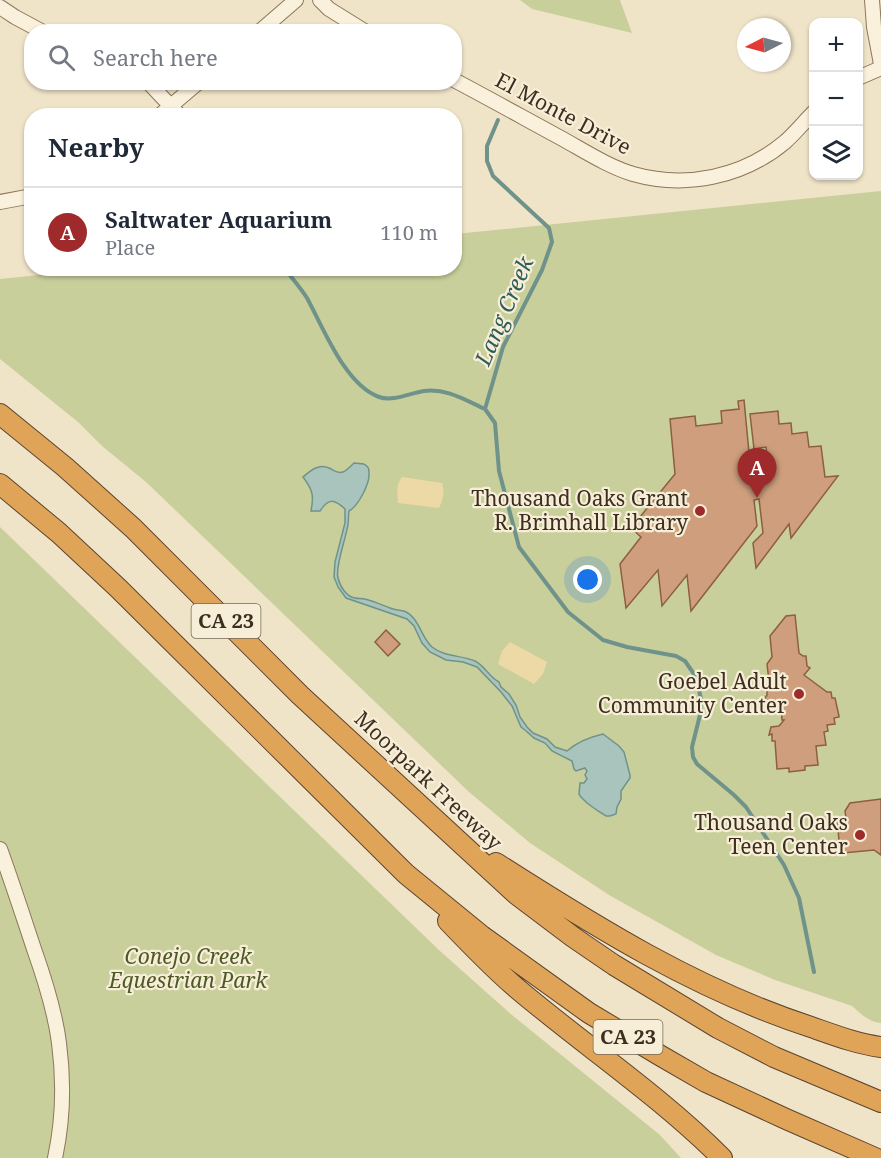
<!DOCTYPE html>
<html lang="en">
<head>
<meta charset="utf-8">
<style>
  body { margin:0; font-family:"Noto Serif",serif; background:#f2f2f3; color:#1f2937 }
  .controls { position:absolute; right:18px; top:18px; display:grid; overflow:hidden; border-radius:12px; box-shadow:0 2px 4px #0004 }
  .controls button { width:54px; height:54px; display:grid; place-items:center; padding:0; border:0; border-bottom:2px solid #e0e1e3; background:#fff; color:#1f2937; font:30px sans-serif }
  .compass { position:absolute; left:737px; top:18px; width:54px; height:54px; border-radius:50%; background:#fff; box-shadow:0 2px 4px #0004; rotate:264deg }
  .you { position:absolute; left:588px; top:580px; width:21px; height:21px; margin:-15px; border:4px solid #fff; border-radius:50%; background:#1a73e8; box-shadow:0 0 0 9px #1a73e833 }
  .badge { display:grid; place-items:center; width:39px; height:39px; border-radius:50%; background:#9e2a2b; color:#fff; font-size:20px; font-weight:700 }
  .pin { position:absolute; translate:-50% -50px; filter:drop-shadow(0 2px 3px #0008) }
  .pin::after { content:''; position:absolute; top:32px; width:21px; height:18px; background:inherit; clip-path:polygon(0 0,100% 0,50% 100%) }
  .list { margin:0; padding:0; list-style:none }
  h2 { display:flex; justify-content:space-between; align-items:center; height:78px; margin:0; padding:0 24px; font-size:26px }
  h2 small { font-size:20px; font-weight:400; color:#747a83 }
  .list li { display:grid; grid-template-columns:39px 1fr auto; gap:18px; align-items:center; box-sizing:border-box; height:90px; padding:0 24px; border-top:2px solid #e0e1e3 }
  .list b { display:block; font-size:22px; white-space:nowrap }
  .list p { margin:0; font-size:20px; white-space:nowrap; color:#747a83 }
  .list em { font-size:20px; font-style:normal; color:#747a83 }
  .icon { flex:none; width:33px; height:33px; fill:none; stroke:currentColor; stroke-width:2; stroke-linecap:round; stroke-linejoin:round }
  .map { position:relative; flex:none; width:881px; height:1158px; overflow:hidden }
  .search { position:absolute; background:#fff; box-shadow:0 2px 4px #0004; left:24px; top:24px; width:438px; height:66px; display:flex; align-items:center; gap:15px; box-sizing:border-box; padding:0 21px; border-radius:24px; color:#747a83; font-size:22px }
  .panel { position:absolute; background:#fff; box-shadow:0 2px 4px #0004; left:24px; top:108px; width:438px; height:168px; border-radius:24px }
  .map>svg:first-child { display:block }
</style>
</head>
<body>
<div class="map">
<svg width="881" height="1158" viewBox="0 0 881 1158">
  <rect width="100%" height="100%" fill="#f0e4c8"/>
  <path fill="#c9cf9b" d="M 520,0 L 620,0 L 632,33 L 532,9 Z
    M 881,191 L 881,1023 C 869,1022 861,1014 852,1006 L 775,980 L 716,955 L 609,895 L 530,843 L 469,792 L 146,482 L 102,446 L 78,422 L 0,359 L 0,279 L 106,268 L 454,268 L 455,234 Z
    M 0,527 L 440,951 L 512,1015 L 660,1135 L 681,1158 L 0,1158 Z"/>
  <path fill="#ecd9a5" d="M 402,477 L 442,483 C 445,492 443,499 439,508 L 398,503 C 397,493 396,485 402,477 Z
    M 510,642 L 547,662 L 543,674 L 534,684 L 498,664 L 502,651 Z"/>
  <path fill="#a9c4bc" stroke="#6f938a" stroke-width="1.5" d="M 354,463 L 364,464 C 368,467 369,467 369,473 C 370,484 358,506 349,511 C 348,517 349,523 347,529 C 345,541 335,567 338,578 C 340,587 347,597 355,598 C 358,599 362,598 365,599 C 373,601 382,605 390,608 C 395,610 400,610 404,611 C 420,618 420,636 432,647 C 444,657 461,655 475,661 C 485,666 489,677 499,682 L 501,687 L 509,694 L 516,705 L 520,717 L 527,727 L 533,733 L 547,739 L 555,747 L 567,751 C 577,742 590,737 603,734 L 619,746 L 624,752 L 630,775 L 630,778 L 621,791 L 621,799 L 617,807 L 616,814 L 610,816 L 606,816 L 598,811 L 587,803 L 581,797 L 579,794 L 580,783 L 584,783 L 587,779 L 585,775 L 587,771 L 585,768 L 576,771 L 574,769 L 572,761 L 552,751 L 545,743 L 534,738 L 525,730 L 521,727 L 512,706 L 501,692 L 477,667 L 463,662 L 446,660 L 430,652 L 422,643 L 414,626 L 407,619 L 346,598 L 338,587 L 334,577 L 335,562 L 345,523 L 345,509 C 333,498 328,499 320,511 L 311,511 C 314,496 313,490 303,477 C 310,471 319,463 329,468 C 334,470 337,474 343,472 C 346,471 351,466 354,463 Z"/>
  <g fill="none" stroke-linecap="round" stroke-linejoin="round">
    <path stroke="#6f938a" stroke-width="4" d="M 498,120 L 487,146 L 487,161 L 493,176 L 549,228 L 552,242 L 542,270 L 503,347 L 485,409 L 495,423 L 499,471 L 519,547 L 568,612 L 603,640 L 627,647 L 676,656 L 685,661 L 696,677 L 701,699 L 700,715 L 692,747 L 693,757 L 697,764 L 734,795 L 746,807 L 784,865 L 799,898 L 814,972
      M 284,268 C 292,278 300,287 307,298 C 323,327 345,385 379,397 C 393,402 410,393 424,391 C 446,388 465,400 485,409"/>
  </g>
  <path fill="#cf9f7d" stroke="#8d5f41" stroke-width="1.5" d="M 744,400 L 752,484 L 757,484 L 769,471 L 766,447 L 754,449 L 750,414 L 778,411 L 779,424 L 791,423 L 792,434 L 807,432 L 809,447 L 821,446 L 825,477 L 838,476 L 791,538 L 789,524 L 756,568 L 753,543 L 763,533 L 759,499 L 754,500 L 757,526 L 691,611 L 687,575 L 662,606 L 658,570 L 626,608 L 620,564 L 641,537 L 631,528 L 675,474 L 670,419 L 695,416 L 696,426 L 722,423 L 721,411 L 739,409 L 738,401 Z
    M 795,615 L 799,653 L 803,656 L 806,656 L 807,666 L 810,668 L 804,675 L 827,692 L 831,692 L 832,698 L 835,698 L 839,716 L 839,717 L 834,718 L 835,724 L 827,725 L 828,731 L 824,732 L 826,745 L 816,746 L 818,765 L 805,766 L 805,770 L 789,772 L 789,768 L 777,769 L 775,741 L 772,741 L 772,734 L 769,735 L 771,727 L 779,726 L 784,720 L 782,720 L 781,708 L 783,707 L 773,703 L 768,704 L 765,698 L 767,695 L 767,690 L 770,690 L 767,664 L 772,657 L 770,636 L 786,616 Z
    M 386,630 L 400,644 L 388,656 L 375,642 Z
    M 881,799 L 881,855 L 874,850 L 843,853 L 840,850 L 837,820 L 846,818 L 845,811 L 850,803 Z"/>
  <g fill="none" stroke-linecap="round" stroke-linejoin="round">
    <g stroke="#8d765c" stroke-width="16">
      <path id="minor" d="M 320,0 L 329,9 L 366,32
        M 872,0 L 874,27 L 881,64
        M 0,7 L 15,17 L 43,32
        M 259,32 L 296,0
        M 858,78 L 881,68
        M 454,80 C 490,99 524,118 559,137 C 583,150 607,166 633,174 C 686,189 743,177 785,142 C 795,133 804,122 814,112
        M 148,82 L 180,116
        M 159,116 L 199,82
        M 0,202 L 32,196
        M 0,849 C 12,882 23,916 34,949 C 45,980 55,1011 59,1043 C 64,1081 63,1121 55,1158"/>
    </g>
    <g stroke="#5b4430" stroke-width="22">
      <path id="highway" d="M 0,414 L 65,467 L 133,528 L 300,695 L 516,894 L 573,937 L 614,965 L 718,1028 L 774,1057 L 881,1102
        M 0,484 L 59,533 L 118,588 L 406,874 L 482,936 L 589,1013 L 661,1056 L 706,1082 L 786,1119 L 875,1158
        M 496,863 C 596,927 697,990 811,1027 C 834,1035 857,1044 881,1047
        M 448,921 C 469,943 490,965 513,985 C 582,1044 658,1094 722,1158"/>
    </g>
    <use href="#minor" stroke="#faf1dc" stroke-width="14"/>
    <use href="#highway" stroke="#e0a458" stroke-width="20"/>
  </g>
  <g fill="#9e2a2b" stroke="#f7eed8" stroke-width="2">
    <circle cx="700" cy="511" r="6"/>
    <circle cx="799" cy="694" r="6"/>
    <circle cx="860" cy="835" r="6"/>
  </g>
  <g text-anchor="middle" stroke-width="4.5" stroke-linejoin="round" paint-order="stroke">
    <g fill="#f7eed8" stroke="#756857" stroke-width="1.5">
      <rect x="191.5" y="604" width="69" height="34" rx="4.5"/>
      <rect x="593.5" y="1020" width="69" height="34" rx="4.5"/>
    </g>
    <g font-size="20" font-weight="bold" fill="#3d2e20">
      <text x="226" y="628">CA 23</text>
      <text x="628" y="1044">CA 23</text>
    </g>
    <g font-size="21" fill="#3d2e20" stroke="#f7eed8">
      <text transform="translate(563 114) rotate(28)" y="7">El Monte Drive</text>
      <text transform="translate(428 781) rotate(43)" y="7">Moorpark Freeway</text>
    </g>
    <g font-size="21" fill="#3d2e20" stroke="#f7eed8" text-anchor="end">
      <text x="688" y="506">Thousand Oaks Grant<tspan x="688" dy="24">R. Brimhall Library</tspan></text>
      <text x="787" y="689">Goebel Adult<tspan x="787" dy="24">Community Center</tspan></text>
      <text x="848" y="830">Thousand Oaks<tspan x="848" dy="24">Teen Center</tspan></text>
    </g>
    <g font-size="21" font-style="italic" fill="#4d5a26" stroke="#f7eed8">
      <text x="188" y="964">Conejo Creek<tspan x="188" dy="24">Equestrian Park</tspan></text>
    </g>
    <g font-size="22" font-style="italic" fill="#2f5d5a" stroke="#f7eed8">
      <text transform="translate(504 311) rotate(-67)" y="8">Lang Creek</text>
    </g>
  </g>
</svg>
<div class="controls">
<button>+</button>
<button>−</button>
<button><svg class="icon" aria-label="layers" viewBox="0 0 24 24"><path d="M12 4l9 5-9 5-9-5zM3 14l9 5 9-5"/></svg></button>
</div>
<svg class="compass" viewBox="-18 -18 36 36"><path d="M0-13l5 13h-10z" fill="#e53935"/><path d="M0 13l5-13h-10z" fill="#747a83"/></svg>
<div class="you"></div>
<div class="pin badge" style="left:757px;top:498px">A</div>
<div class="search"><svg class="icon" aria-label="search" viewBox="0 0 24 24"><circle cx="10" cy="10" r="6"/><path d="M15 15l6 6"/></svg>Search here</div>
<section class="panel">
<h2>Nearby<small></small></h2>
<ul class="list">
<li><span class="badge">A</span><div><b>Saltwater Aquarium</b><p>Place</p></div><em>110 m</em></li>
</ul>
</section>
</div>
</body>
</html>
